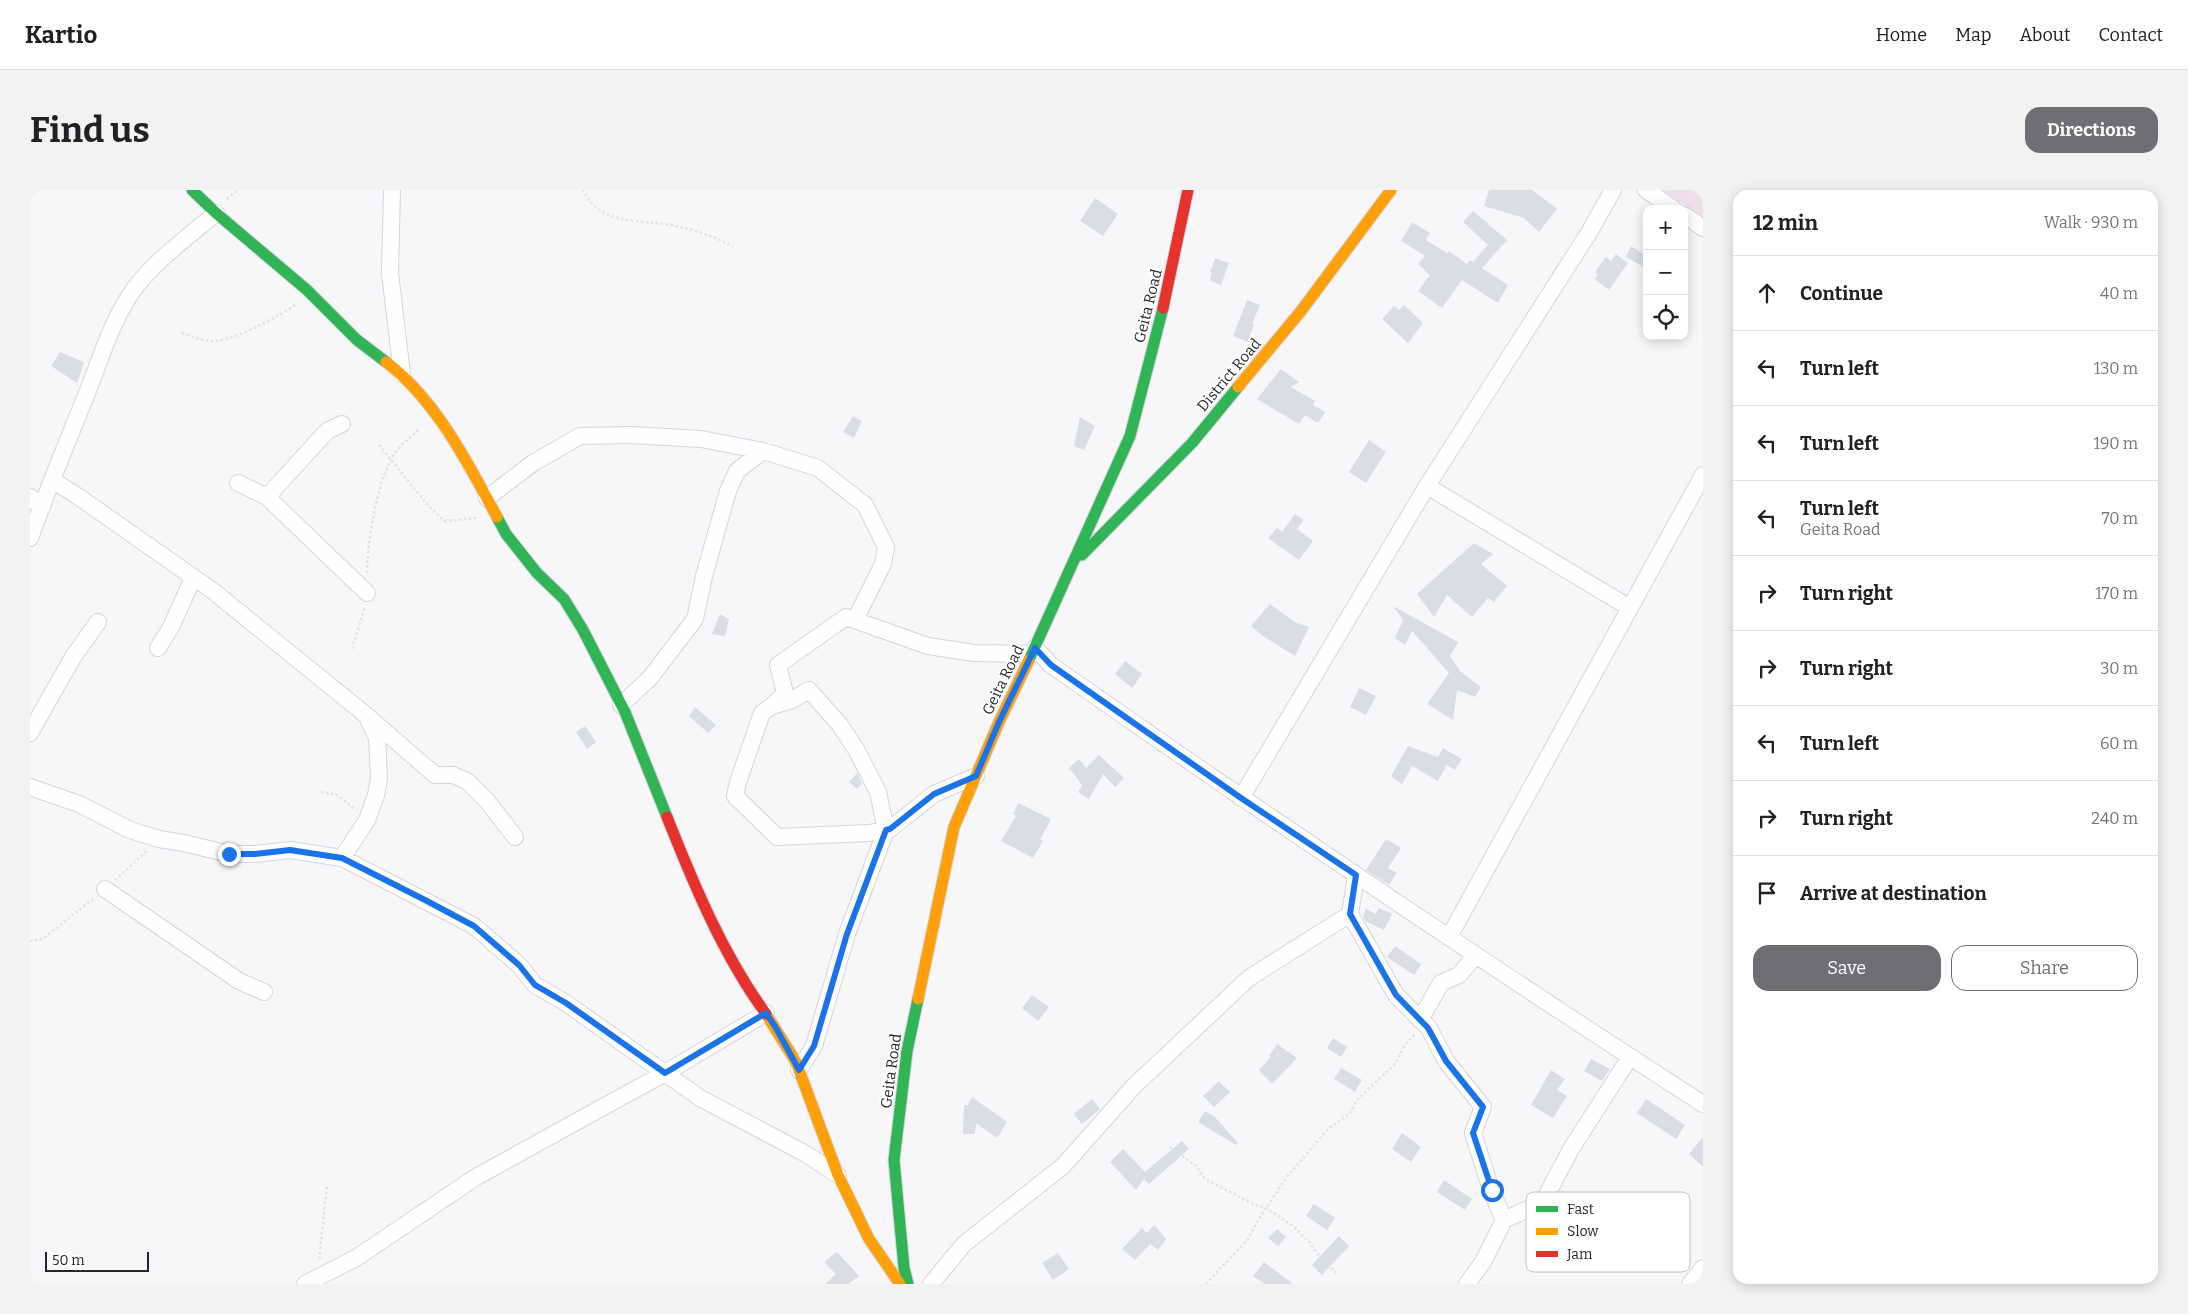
<!DOCTYPE html>
<html lang="en">
<head>
<meta charset="utf-8">
<style>
  body { margin:0; font-family:Bitter,serif; background:#f2f2f2; color:#202124 }
  .controls { position:absolute; right:15px; top:15px; display:grid; overflow:hidden; border-radius:10px; box-shadow:0 2px 12px #0003 }
  .controls button { width:45px; height:45px; display:grid; place-items:center; padding:0; border:0; border-bottom:1px solid #e0e0e0; background:#fff; color:#202124; font:25px sans-serif }
  .scale { position:absolute; left:15px; bottom:12px; width:104px; box-sizing:border-box; padding-left:5px; border:2px solid #26252e; border-top:0; font-size:14px; line-height:18px; white-space:nowrap; color:#26252e; -webkit-text-stroke:4px #fff; paint-order:stroke }
  .stop { position:absolute; width:15px; height:15px; margin:-11px; border:4px solid #1a73e8; border-radius:50%; background:#fff }
  .stop.end { background:#1a73e8; border-color:#fff; box-shadow:0 1px 5px #0008 }
  .list { margin:0; padding:0; list-style:none }
  h2 { display:flex; justify-content:space-between; align-items:center; height:65px; margin:0; padding:0 20px; font-size:21px }
  h2 small { font-size:16px; font-weight:400; color:#757577 }
  .list li { display:grid; grid-template-columns:32px 1fr auto; gap:15px; align-items:center; box-sizing:border-box; height:75px; padding:0 20px; border-top:1px solid #e0e0e0 }
  .list b { display:block; font-size:19px; white-space:nowrap }
  .list p { margin:0; font-size:16px; white-space:nowrap; color:#757577 }
  .list em { font-size:16px; font-style:normal; color:#757577 }
  .actions { display:flex; gap:10px; padding:15px 20px }
  .actions a { flex:1; padding:11px 0; border:1px solid #6f6e75; border-radius:15px; text-align:center; font-size:18px; color:#6f6e75 }
  .actions .main { background:#6f6e75; color:#fff }
  .icon { flex:none; width:28px; height:28px; fill:none; stroke:currentColor; stroke-width:2; stroke-linecap:round; stroke-linejoin:round }
  .map { position:relative; flex:none; width:1673px; height:1094px; overflow:hidden; border-radius:15px }
  header { display:flex; align-items:center; gap:30px; box-sizing:border-box; height:70px; padding:0 25px; background:#fff; border-bottom:1px solid #e0e0e0 }
  header strong { font-size:24px }
  nav { display:flex; gap:28px; margin-inline-start:auto; font-size:18px }
  .intro { display:flex; align-items:center; justify-content:space-between; box-sizing:border-box; height:120px; padding:0 30px }
  h1 { margin:0; font-size:35px }
  .button { padding:12px 22px; border-radius:15px; background:#6f6e75; color:#fff; font-size:18px; font-weight:700 }
  main { display:flex; gap:30px; padding:0 30px }
  aside { flex:1; background:#fff; border-radius:15px; box-shadow:0 2px 12px #0003 }
  .map>svg:first-child { display:block }
</style>
</head>
<body>
<header>
<strong>Kartio</strong>
<nav><a>Home</a><a>Map</a><a>About</a><a>Contact</a></nav>
</header>
<div class="intro"><h1>Find us</h1><a class="button">Directions</a></div>
<main>
<div class="map">
<svg width="1673" height="1094" viewBox="0 0 1673 1094">
  <rect width="100%" height="100%" fill="#f7f7fa"/>
  <path fill="#eee0e9" d="M 1633,0 L 1673,0 L 1673,27 Z"/>
  <path fill="#dadde2" d="M 1459,0 L 1502,0 L 1527,19 L 1509,42 L 1494,28 L 1454,16 Z
    M 1065,8 L 1088,24 L 1073,46 L 1050,31 Z
    M 1443,21 L 1477,50 L 1452,78 L 1478,95 L 1468,113 L 1432,90 L 1412,118 L 1388,101 L 1400,85 L 1388,74 L 1395,66 L 1371,51 L 1382,32 L 1400,43 L 1396,50 L 1417,63 L 1419,61 L 1437,74 L 1440,70 L 1443,72 L 1458,55 L 1433,32 Z
    M 1601,56 L 1617,67 L 1617,79 L 1596,67 Z
    M 1586,64 L 1598,73 L 1579,100 L 1565,89 L 1568,84 L 1565,82 L 1576,67 L 1581,71 Z
    M 1185,68 L 1199,73 L 1191,95 L 1180,90 L 1182,83 L 1180,82 Z
    M 1217,110 L 1230,115 L 1222,134 L 1224,134 L 1218,152 L 1203,146 Z
    M 1374,115 L 1393,133 L 1378,153 L 1352,129 L 1364,116 L 1369,120 Z
    M 30,162 L 54,172 L 47,193 L 21,176 Z
    M 1251,179 L 1269,192 L 1261,197 L 1285,211 L 1283,215 L 1295,222 L 1288,233 L 1275,225 L 1269,234 L 1227,209 Z
    M 823,226 L 832,231 L 824,248 L 813,242 Z
    M 1050,227 L 1065,236 L 1054,260 L 1044,256 Z
    M 1339,250 L 1356,262 L 1336,293 L 1319,282 Z
    M 1265,324 L 1274,330 L 1267,339 L 1283,351 L 1269,370 L 1238,348 L 1247,338 L 1252,342 Z
    M 1444,353 L 1463,364 L 1451,374 L 1477,396 L 1464,412 L 1458,408 L 1442,427 L 1417,405 L 1404,427 L 1387,404 Z
    M 1240,414 L 1265,432 L 1279,437 L 1265,466 L 1233,446 L 1221,436 Z
    M 1363,416 L 1428,452 L 1420,466 L 1430,481 L 1451,497 L 1445,507 L 1427,500 L 1423,530 L 1397,514 L 1419,483 L 1382,441 L 1375,455 L 1365,448 L 1373,430 Z
    M 690,424 L 699,429 L 695,446 L 682,444 Z
    M 1095,471 L 1112,484 L 1102,498 L 1085,484 Z
    M 1329,498 L 1346,506 L 1336,525 L 1320,517 Z
    M 665,517 L 686,535 L 678,543 L 659,526 Z
    M 555,536 L 566,552 L 557,559 L 546,542 Z
    M 1378,556 L 1408,567 L 1413,558 L 1432,569 L 1425,580 L 1417,575 L 1408,591 L 1382,576 L 1372,594 L 1361,586 Z
    M 1069,565 L 1094,588 L 1085,597 L 1073,584 L 1059,609 L 1048,602 L 1052,595 L 1039,578 L 1049,569 L 1056,578 Z
    M 827,583 L 832,593 L 827,599 L 819,592 Z
    M 988,613 L 1021,629 L 1010,650 L 1013,651 L 1003,668 L 971,651 L 986,626 L 983,624 Z
    M 1356,649 L 1371,658 L 1358,678 L 1367,683 L 1359,695 L 1336,680 Z
    M 1349,718 L 1362,724 L 1354,740 L 1335,731 L 1333,726 L 1336,719 L 1346,724 Z
    M 1365,756 L 1391,774 L 1384,785 L 1357,767 Z
    M 1002,805 L 1019,817 L 1008,831 L 992,818 Z
    M 1303,848 L 1317,857 L 1311,867 L 1297,858 Z
    M 1247,854 L 1267,868 L 1242,894 L 1229,880 L 1241,867 L 1239,866 Z
    M 1561,869 L 1580,879 L 1572,891 L 1554,881 Z
    M 1311,878 L 1332,890 L 1325,902 L 1304,889 Z
    M 1521,880 L 1535,889 L 1527,900 L 1537,906 L 1523,928 L 1501,915 Z
    M 1189,891 L 1200,902 L 1184,917 L 1173,906 Z
    M 942,907 L 977,932 L 967,948 L 946,933 L 945,944 L 933,944 L 934,915 L 938,915 Z
    M 1062,909 L 1070,919 L 1052,934 L 1044,924 Z
    M 1616,909 L 1655,935 L 1646,949 L 1607,923 Z
    M 1175,921 L 1184,926 L 1208,953 L 1206,955 L 1168,932 Z
    M 1372,943 L 1391,957 L 1381,972 L 1362,959 Z
    M 1673,947 L 1673,977 L 1659,964 Z
    M 1152,951 L 1159,959 L 1119,994 L 1114,989 L 1106,1000 L 1080,972 L 1093,959 L 1115,982 Z
    M 1414,990 L 1442,1009 L 1435,1020 L 1407,1002 Z
    M 1284,1014 L 1305,1028 L 1297,1040 L 1276,1026 Z
    M 1124,1035 L 1136,1049 L 1128,1060 L 1120,1054 L 1105,1070 L 1092,1059 L 1112,1038 L 1117,1043 Z
    M 1247,1039 L 1256,1047 L 1248,1056 L 1238,1048 Z
    M 1309,1046 L 1319,1056 L 1292,1085 L 1282,1075 Z
    M 807,1062 L 829,1086 L 818,1094 L 795,1094 L 806,1084 L 794,1072 Z
    M 1028,1063 L 1039,1079 L 1023,1090 L 1012,1073 Z
    M 1234,1072 L 1263,1094 L 1235,1094 L 1223,1086 Z"/>
  <g fill="none" stroke-linecap="round" stroke-linejoin="round">
    <g stroke="#d5d4da" stroke-width="18">
      <path id="street" d="M 362,0 L 360,83 L 372,184
        M 1616,0 L 1644,19
        M 1654,25 L 1673,38
        M 22,290 L 46,305 L 183,401 L 336,525 L 405,585 L 423,585 L 437,591 L 458,612 L 485,647
        M 208,293 L 237,307 L 337,403
        M 1397,296 L 1600,418
        M 0,307 L 12,317
        M 237,307 L 297,241 L 312,234
        M 457,308 L 503,273 L 550,246 L 601,245 L 671,249 L 733,261 L 788,278 L 835,315 L 856,357 L 853,374 L 825,430
        M 0,348 C 18,298 39,248 59,198 C 72,164 84,125 107,95 C 130,67 159,46 186,23
        M 128,458 L 141,437 L 163,388
        M 1005,458 L 1021,475 C 1236,626 1453,772 1673,914
        M 591,515 L 620,488 L 665,429 L 674,386 L 698,301 L 707,281 L 733,261
        M 745,515 L 762,510 L 779,500 L 810,535 L 827,561 L 848,602 L 856,640 L 817,744 L 784,856 L 769,880
        M 0,543 L 43,467 L 68,432
        M 946,586 L 904,604 L 860,639 L 839,643 L 747,647 L 705,606 L 708,592 L 732,523 L 742,516 L 755,503 L 748,475 L 816,427 L 898,456 L 944,463 L 1002,464
        M 0,597 L 49,614 L 100,640 L 129,649 L 154,653 L 199,664 L 225,664 L 260,660 L 312,668 L 444,736 L 489,775 L 505,795 L 536,813 L 670,908 L 776,964 L 808,985
        M 1211,608 L 1397,296 L 1560,41 L 1583,0
        M 312,668 L 337,630 L 346,605 L 349,589 L 347,548 L 338,529
        M 75,699 L 209,791 L 234,802
        M 1320,724 L 1366,805 L 1399,838 L 1416,871 L 1453,917 L 1443,943 L 1461,1000 L 1474,1030 L 1453,1072 L 1437,1094
        M 1419,747 L 1673,285
        M 1390,830 L 1411,793 L 1429,785 L 1446,765
        M 1474,1030 L 1513,1012 L 1541,959 L 1600,867
        M 275,1094 L 326,1068 L 446,987 L 635,883 L 736,823
        M 901,1094 L 934,1054 L 1033,976 L 1104,896 L 1219,788 L 1320,724 L 1326,685
        M 1660,1094 L 1673,1078"/>
    </g>
    <g stroke="#d5d4da" stroke-width="13">
      <path id="fast" d="M 162,0 L 186,23 L 277,100 L 327,150 L 356,172
        M 467,327 L 476,344 L 507,383 L 534,409 L 553,440 L 595,522 L 637,627
        M 1052,365 L 1162,253 L 1208,197
        M 999,470 L 1100,246 L 1133,118
        M 878,1094 L 874,1078 L 864,970 L 877,861 L 888,809"/>
    </g>
    <g stroke="#d5d4da" stroke-width="13">
      <path id="slow" d="M 356,172 C 406,210 438,273 467,327
        M 1208,197 L 1271,121 L 1361,0
        M 888,809 L 924,637 L 969,532 L 999,470
        M 736,824 L 766,872 L 808,985 L 839,1049 L 870,1094"/>
    </g>
    <g stroke="#d5d4da" stroke-width="13">
      <path id="jam" d="M 1133,118 L 1158,0
        M 637,627 C 664,695 693,765 736,824"/>
    </g>
    <path stroke="#e2e2e3" stroke-width="2.5" stroke-dasharray="2.5 2.5" stroke-linecap="butt" d="M 552,0 C 557,6 561,14 567,18 C 588,34 616,30 641,35 C 662,39 683,46 703,56
      M 197,9 L 208,0
      M 152,143 C 162,146 175,152 186,151 C 204,150 253,125 267,113
      M 349,255 L 396,313 L 414,331 L 447,328
      M 337,383 C 337,353 348,280 369,258 C 375,251 382,246 389,239
      M 322,459 L 335,416
      M 291,602 L 307,605 L 325,619
      M 85,690 L 118,660
      M 0,751 L 13,749 L 64,708
      M 1140,957 L 1166,976 L 1175,989 L 1223,1014 L 1236,1018 L 1263,1036 L 1280,1053 L 1292,1070 L 1308,1084
      M 289,1069 L 297,995
      M 1176,1094 L 1218,1049 L 1227,1032 L 1256,988 L 1298,939 L 1320,923 L 1327,910 L 1365,874 L 1375,855 L 1385,844"/>
    <use href="#street" stroke="#fefefe" stroke-width="16"/>
    <use href="#fast" stroke="#30b455" stroke-width="11"/>
    <use href="#slow" stroke="#ff9f0a" stroke-width="11"/>
    <use href="#jam" stroke="#e5322d" stroke-width="11"/>
  </g>
  <g fill="none" stroke-linecap="round" stroke-linejoin="round">
    <path stroke="#1a73e8" stroke-width="6" d="M 199,664 L 225,664 L 260,660 L 312,668 L 395,710 L 444,736 L 489,775 L 505,795 L 536,813 L 635,883 L 736,823 L 746,838 L 769,880 L 784,856 L 817,744 L 856,640 L 860,639 L 904,604 L 946,586 L 969,532 L 1005,458 L 1021,475 L 1211,608 L 1326,685 L 1320,724 L 1366,805 L 1398,838 L 1416,871 L 1453,917 L 1443,943 L 1462,1000"/>
  </g>
  <g text-anchor="middle" stroke-width="4" stroke-linejoin="round" paint-order="stroke">
    <g font-size="15" fill="#26252e" stroke="#fff">
      <text transform="translate(1118 116) rotate(-76)" y="5">Geita Road</text>
      <text transform="translate(1199 185) rotate(-50)" y="5">District Road</text>
      <text transform="translate(973 490) rotate(-64)" y="5">Geita Road</text>
      <text transform="translate(861 881) rotate(-82)" y="5">Geita Road</text>
    </g>
  </g>
  <rect x="1496" y="1002" width="164" height="80" rx="8" fill="#fff" stroke="#bebec0" stroke-width="1"/>
  <rect x="1506" y="1016" width="22" height="6" fill="#30b455"/>
  <rect x="1506" y="1038" width="22" height="7" fill="#ff9f0a"/>
  <rect x="1506" y="1061" width="22" height="6" fill="#e5322d"/>
  <g font-size="14" fill="#26252e">
    <text x="1537" y="1024">Fast</text>
    <text x="1537" y="1046">Slow</text>
    <text x="1537" y="1069">Jam</text>
  </g>
</svg>
<div class="controls">
<button>+</button>
<button>−</button>
<button><svg class="icon" aria-label="locate" viewBox="0 0 24 24"><circle cx="12" cy="12" r="6"/><path d="M12 2v4M12 18v4M2 12h4M18 12h4"/></svg></button>
</div>
<div class="scale">50 m</div>
<div class="stop" style="left:1462px;top:1000px"></div>
<div class="stop end" style="left:199px;top:664px"></div>
</div>
<aside>
<h2>12 min<small>Walk · 930 m</small></h2>
<ul class="list">
<li><svg class="icon" aria-label="ahead" viewBox="0 0 24 24"><path d="M12 20V5M6 11l6-6 6 6"/></svg><div><b>Continue</b></div><em>40 m</em></li>
<li><svg class="icon" aria-label="left" viewBox="0 0 24 24"><path d="M17 20v-9H6M10 6l-5 5 5 5"/></svg><div><b>Turn left</b></div><em>130 m</em></li>
<li><svg class="icon" aria-label="left" viewBox="0 0 24 24"><path d="M17 20v-9H6M10 6l-5 5 5 5"/></svg><div><b>Turn left</b></div><em>190 m</em></li>
<li><svg class="icon" aria-label="left" viewBox="0 0 24 24"><path d="M17 20v-9H6M10 6l-5 5 5 5"/></svg><div><b>Turn left</b><p>Geita Road</p></div><em>70 m</em></li>
<li><svg class="icon" aria-label="right" viewBox="0 0 24 24"><path d="M7 20v-9h11M14 6l5 5-5 5"/></svg><div><b>Turn right</b></div><em>170 m</em></li>
<li><svg class="icon" aria-label="right" viewBox="0 0 24 24"><path d="M7 20v-9h11M14 6l5 5-5 5"/></svg><div><b>Turn right</b></div><em>30 m</em></li>
<li><svg class="icon" aria-label="left" viewBox="0 0 24 24"><path d="M17 20v-9H6M10 6l-5 5 5 5"/></svg><div><b>Turn left</b></div><em>60 m</em></li>
<li><svg class="icon" aria-label="right" viewBox="0 0 24 24"><path d="M7 20v-9h11M14 6l5 5-5 5"/></svg><div><b>Turn right</b></div><em>240 m</em></li>
<li><svg class="icon" aria-label="arrive" viewBox="0 0 24 24"><path d="M6 21V4h12l-3 4 3 4H6"/></svg><div><b>Arrive at destination</b></div></li>
</ul>
<div class="actions"><a class="main">Save</a><a>Share</a></div>
</aside>
</main>
</body>
</html>
